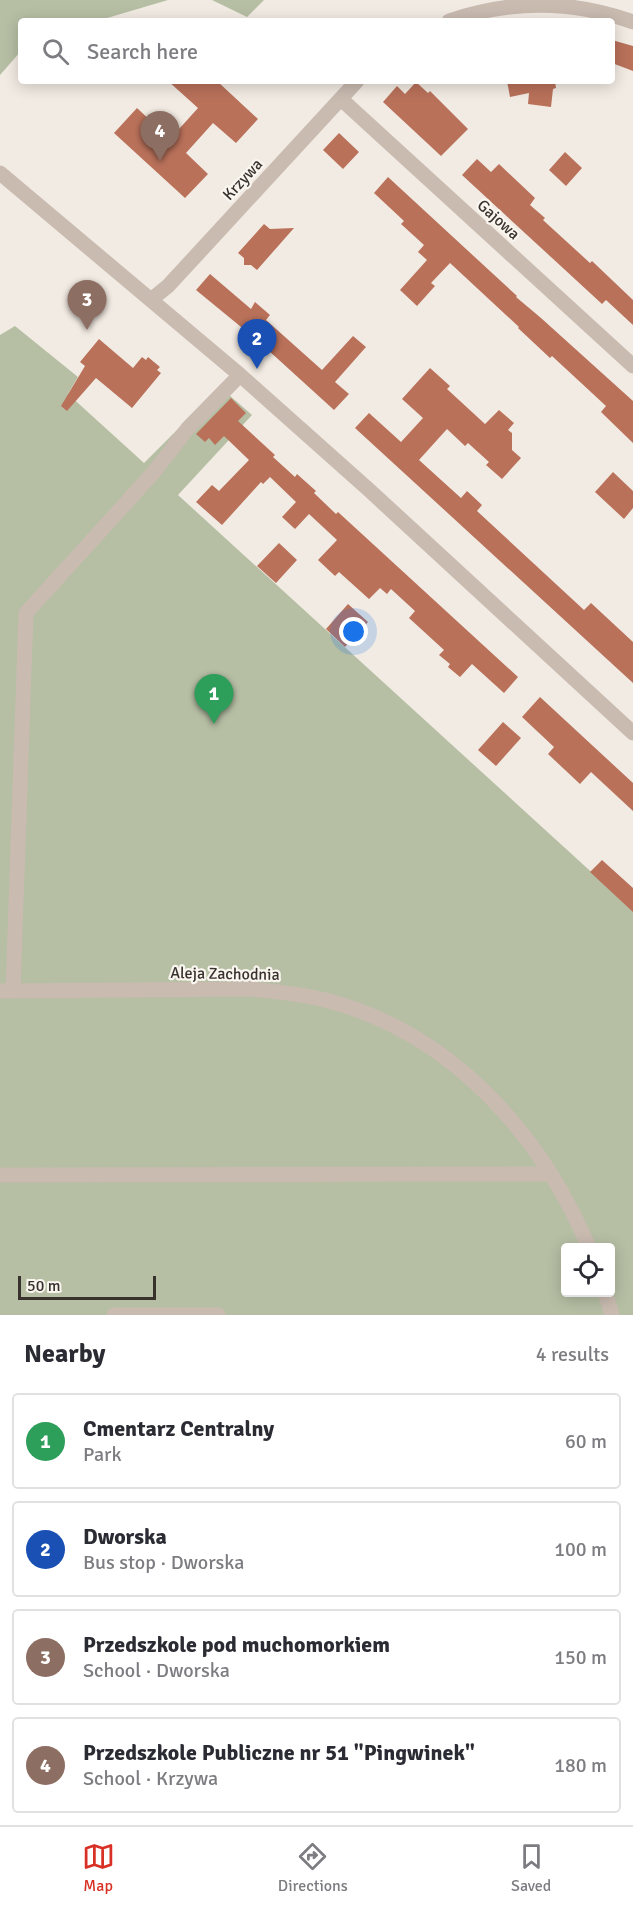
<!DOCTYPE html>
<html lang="en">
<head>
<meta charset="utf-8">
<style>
  body { margin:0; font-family:Signika,sans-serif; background:#f7f7f7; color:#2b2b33 }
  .controls { position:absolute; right:18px; bottom:18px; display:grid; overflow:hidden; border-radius:6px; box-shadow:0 3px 15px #0003 }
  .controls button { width:54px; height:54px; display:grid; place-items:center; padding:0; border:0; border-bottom:2px solid #e1e1e2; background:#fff; color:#2b2b33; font:30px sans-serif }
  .scale { position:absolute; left:18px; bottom:15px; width:138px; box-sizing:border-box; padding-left:6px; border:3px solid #39312d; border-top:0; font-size:16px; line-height:21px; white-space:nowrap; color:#39312d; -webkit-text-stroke:4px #f9f5ef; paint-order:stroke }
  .you { position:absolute; left:354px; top:632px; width:21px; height:21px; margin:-15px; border:4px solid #fff; border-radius:50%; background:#1a73e8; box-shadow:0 0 0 9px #1a73e833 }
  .badge { display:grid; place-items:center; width:39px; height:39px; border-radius:50%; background:#d93025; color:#fff; font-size:20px; font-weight:700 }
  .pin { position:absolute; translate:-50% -50px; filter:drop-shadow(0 2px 3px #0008) }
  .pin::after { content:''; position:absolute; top:32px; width:21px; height:18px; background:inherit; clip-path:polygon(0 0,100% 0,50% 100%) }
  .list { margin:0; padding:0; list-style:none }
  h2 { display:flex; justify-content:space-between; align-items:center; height:78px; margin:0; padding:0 24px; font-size:26px }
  h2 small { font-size:20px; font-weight:400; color:#7c7c81 }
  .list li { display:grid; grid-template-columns:39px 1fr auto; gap:18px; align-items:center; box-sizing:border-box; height:96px; margin:0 12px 12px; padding:0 12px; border:2px solid #e1e1e2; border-radius:6px }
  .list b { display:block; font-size:22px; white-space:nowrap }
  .list p { margin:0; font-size:20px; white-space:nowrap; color:#7c7c81 }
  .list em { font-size:20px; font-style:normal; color:#7c7c81 }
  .icon { flex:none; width:33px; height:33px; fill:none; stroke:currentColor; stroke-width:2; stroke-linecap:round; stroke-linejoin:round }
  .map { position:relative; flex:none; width:633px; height:1315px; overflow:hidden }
  .search { position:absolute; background:#fff; box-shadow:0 3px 15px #0003; left:18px; right:18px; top:18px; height:66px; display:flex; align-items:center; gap:15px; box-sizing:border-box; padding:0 21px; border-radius:6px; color:#7c7c81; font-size:22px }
  .sheet { height:510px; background:#fff }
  nav { display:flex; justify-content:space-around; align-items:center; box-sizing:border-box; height:84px; border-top:2px solid #e1e1e2; background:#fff; font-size:16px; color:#7c7c81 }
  nav a { display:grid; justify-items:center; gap:3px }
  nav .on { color:#d93025 }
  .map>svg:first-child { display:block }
</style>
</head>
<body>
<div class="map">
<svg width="633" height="1315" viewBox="0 0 633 1315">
  <rect width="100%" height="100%" fill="#f2ebe3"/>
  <path fill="#b6bfa4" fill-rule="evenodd" d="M 0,0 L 168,0 L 97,21 L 21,21 L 21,51 L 0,75 Z
    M 212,0 L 264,0 L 247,17 Z
    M 15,326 L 78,377 L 68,394 L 144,463 L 220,387 L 252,415 L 178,495 L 633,910 L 633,1315 L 0,1315 L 0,335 ZM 566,1248 L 610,1248 L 610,1292 L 566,1292 Z"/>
  <path fill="#b9715a" d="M 612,40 L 633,46 L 633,71 L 612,63 Z
    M 168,81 L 217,81 L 258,119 L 236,143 L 213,123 L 186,153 L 208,174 L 185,198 L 114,133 L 137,108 L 170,139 L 198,108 Z
    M 507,81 L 555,81 L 556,88 L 553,89 L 551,107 L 528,104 L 529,93 L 510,97 Z
    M 416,82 L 428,93 L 430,91 L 468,129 L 441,156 L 383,102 L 397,86 L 405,94 Z
    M 339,133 L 359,152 L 343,169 L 323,150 Z
    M 565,152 L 582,168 L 566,186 L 549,170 Z
    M 477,159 L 491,172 L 499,164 L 535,198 L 530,205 L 545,218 L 543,220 L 590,263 L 592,261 L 633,300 L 633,325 L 606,300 L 602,304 L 462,175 Z
    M 388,177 L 517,296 L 516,297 L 541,318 L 633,401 L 633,443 L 601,412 L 606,406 L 552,356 L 550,358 L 518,328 L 519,327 L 450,263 L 431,283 L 435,286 L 417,306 L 400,290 L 427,260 L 418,252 L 424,245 L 401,224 L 404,221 L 374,193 Z
    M 264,224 L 270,229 L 294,228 L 257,270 L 251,265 L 244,265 L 244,258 L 238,253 Z
    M 210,274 L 251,309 L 255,302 L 270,315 L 266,320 L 322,370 L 353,336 L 366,347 L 335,382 L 349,394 L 334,410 L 257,340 L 196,290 Z
    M 99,339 L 133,368 L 142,357 L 146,360 L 148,357 L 160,367 L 157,370 L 161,373 L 132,408 L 96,378 L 67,411 L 61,406 L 85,366 L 80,362 Z
    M 430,368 L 450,386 L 447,389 L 485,424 L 499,410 L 514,423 L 508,430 L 512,433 L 512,450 L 521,458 L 502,479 L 486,465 L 489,462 L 468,443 L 465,446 L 447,429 L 419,460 L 461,498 L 467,491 L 482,505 L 477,511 L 584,610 L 591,603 L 633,642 L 633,683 L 355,428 L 369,413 L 401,442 L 423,418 L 402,399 Z
    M 231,398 L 246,413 L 238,421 L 275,455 L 273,457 L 295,477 L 297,474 L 316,491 L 314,493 L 336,514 L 338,512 L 518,677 L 504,693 L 472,664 L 460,677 L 448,667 L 450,664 L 439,655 L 444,650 L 409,618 L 415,611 L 391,589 L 387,594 L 380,588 L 369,599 L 339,572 L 335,576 L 318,560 L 337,540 L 309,514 L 295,529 L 282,517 L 296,502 L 270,477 L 263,484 L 261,482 L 222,525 L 196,502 L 212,485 L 219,491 L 249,460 L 224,436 L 215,445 L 209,438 L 205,442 L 196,434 Z
    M 613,472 L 633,491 L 633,508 L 624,519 L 595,492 Z
    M 279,543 L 297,560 L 276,583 L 257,566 Z
    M 348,604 L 368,622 L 345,647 L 326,629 Z
    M 540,697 L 633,783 L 633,811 L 591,772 L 580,784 L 548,754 L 554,747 L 522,717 Z
    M 503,722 L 521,738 L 496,766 L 478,750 Z
    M 602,860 L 633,888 L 633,912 L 590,872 Z"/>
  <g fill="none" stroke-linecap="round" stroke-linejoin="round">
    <path stroke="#c9bbb0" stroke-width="15" d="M 449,21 C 510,0 572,0 633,22
      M 341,99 L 633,366
      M 0,173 L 240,375 L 368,489 L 633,733
      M 152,299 L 168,286 L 357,81
      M 0,991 L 252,989 C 278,992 304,994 329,1001 C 452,1034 541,1134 589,1248
      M 13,991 L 26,613 L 154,472 L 188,428 L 240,375
      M 0,1175 L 550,1174
      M 605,1292 L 612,1315
      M 114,1315 L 218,1315"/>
  </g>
  <g text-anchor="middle" stroke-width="4.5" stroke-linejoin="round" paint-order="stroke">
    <g font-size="16" fill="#39312d" stroke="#f9f5ef">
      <text transform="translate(242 179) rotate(-47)" y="6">Krzywa</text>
      <text transform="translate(499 219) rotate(42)" y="6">Gajowa</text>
      <text transform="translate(225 973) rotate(1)" y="6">Aleja Zachodnia</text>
    </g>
  </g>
</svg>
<div class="controls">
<button><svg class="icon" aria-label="locate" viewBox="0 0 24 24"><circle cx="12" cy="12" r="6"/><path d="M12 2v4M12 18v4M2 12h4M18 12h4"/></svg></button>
</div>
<div class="scale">50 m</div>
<div class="you"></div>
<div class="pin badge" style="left:214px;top:724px;background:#2e9e5b">1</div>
<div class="pin badge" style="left:257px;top:369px;background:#1a4fb4">2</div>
<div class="pin badge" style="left:87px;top:330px;background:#8d6e63">3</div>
<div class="pin badge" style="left:160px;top:161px;background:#8d6e63">4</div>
<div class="search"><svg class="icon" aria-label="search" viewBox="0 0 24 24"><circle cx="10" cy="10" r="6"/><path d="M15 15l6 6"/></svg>Search here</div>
</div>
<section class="sheet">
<h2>Nearby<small>4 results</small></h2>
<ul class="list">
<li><span class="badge" style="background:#2e9e5b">1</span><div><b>Cmentarz Centralny</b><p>Park</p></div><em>60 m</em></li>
<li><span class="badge" style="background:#1a4fb4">2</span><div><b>Dworska</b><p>Bus stop · Dworska</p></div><em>100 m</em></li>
<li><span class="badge" style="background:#8d6e63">3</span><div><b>Przedszkole pod muchomorkiem</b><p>School · Dworska</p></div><em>150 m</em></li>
<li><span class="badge" style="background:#8d6e63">4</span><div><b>Przedszkole Publiczne nr 51 &quot;Pingwinek&quot;</b><p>School · Krzywa</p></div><em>180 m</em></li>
</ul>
</section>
<nav>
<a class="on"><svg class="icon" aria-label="map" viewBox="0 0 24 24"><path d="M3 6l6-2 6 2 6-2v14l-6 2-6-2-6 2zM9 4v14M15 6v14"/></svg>Map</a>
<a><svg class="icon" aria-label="directions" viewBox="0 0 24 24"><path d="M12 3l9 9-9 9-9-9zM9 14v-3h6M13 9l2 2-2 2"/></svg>Directions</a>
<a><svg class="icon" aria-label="saved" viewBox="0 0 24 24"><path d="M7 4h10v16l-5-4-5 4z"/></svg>Saved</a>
</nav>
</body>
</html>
